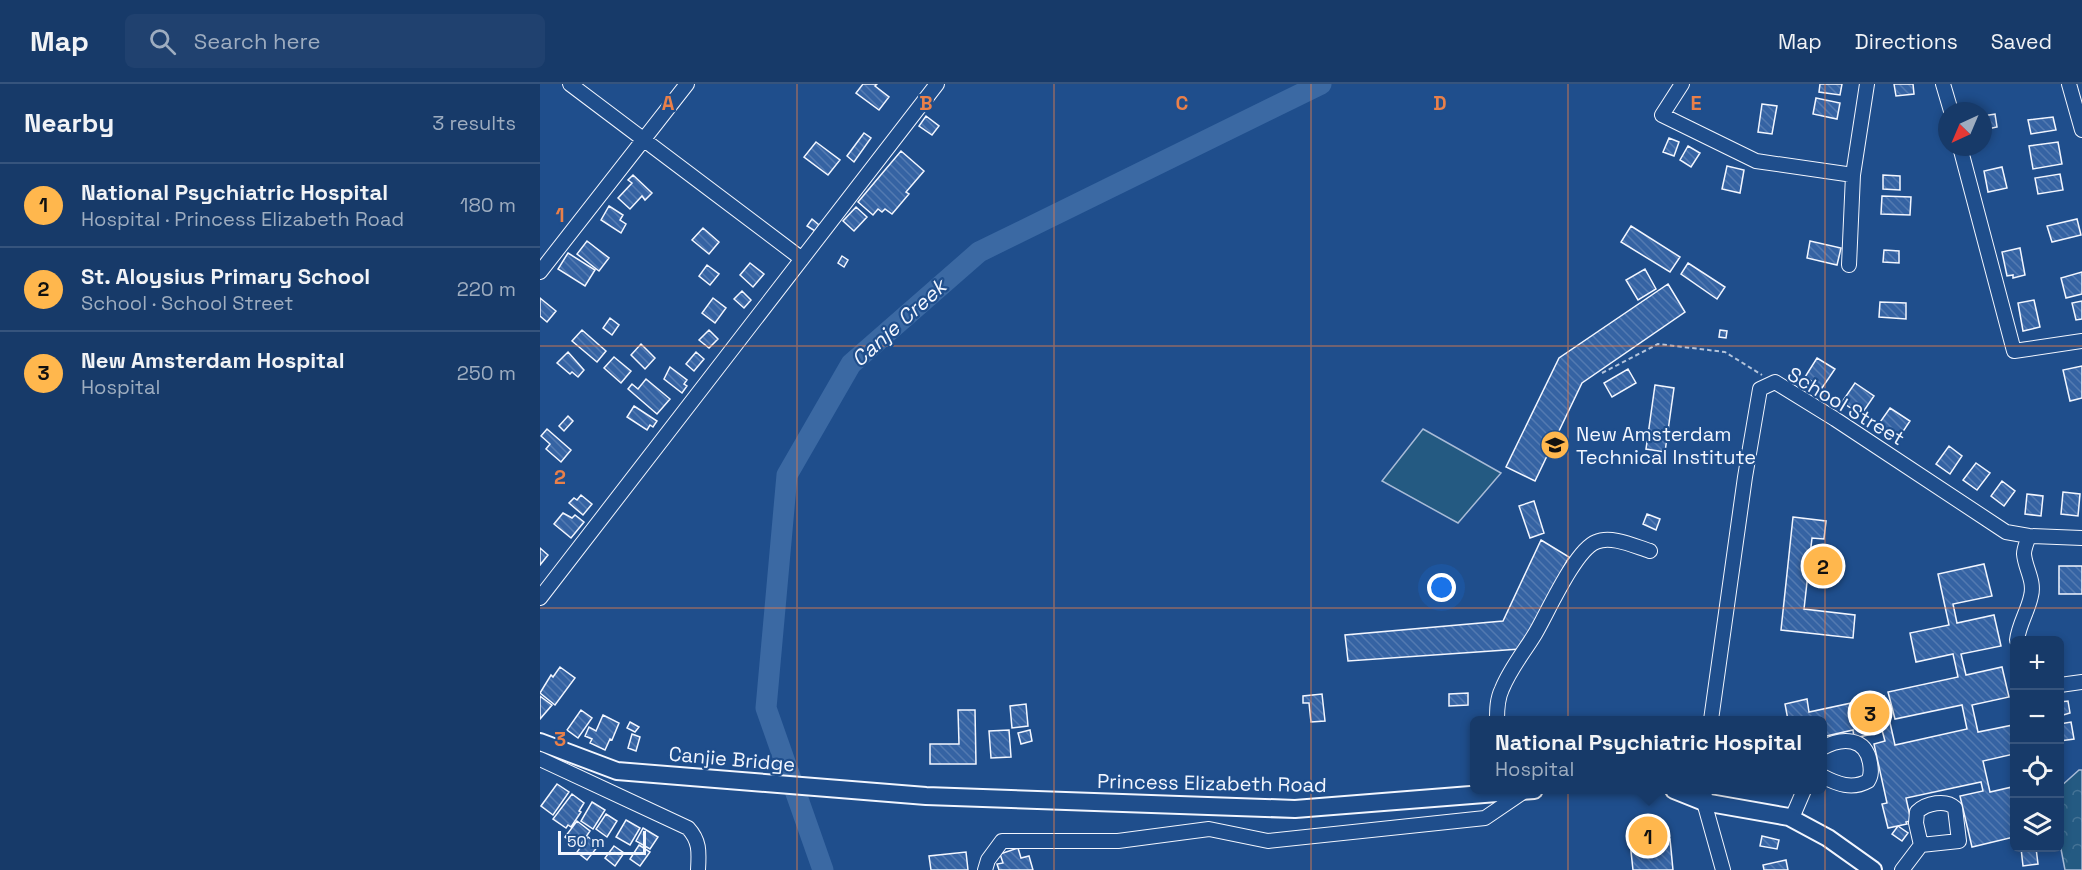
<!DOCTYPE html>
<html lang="en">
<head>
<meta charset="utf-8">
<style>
  body { margin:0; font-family:"Space Grotesk",sans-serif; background:#20416f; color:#f1f3f6 }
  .controls { position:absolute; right:18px; bottom:18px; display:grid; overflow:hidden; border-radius:9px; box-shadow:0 3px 9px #0003 }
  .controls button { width:54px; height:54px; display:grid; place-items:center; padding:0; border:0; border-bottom:2px solid #36547d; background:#173a69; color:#f1f3f6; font:30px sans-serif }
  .compass { position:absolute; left:1398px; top:18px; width:54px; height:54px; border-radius:50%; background:#173a69; box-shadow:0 3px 9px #0003; rotate:224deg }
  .scale { position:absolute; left:18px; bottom:15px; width:88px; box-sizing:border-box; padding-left:6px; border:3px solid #f2f6ff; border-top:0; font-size:16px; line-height:21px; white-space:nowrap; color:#f2f6ff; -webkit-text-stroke:4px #1f4e8c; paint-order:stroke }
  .you { position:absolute; left:902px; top:504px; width:21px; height:21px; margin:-15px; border:4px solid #fff; border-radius:50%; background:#1a73e8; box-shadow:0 0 0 9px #1a73e833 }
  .badge { display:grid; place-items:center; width:39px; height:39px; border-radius:50%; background:#ffb74d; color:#111; font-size:20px; font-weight:700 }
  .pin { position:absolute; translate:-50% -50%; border:3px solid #fff; box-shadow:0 2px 6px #0006 }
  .popup { position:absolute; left:930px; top:632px; width:357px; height:78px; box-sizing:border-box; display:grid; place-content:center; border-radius:9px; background:#173a69; filter:drop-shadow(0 2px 4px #0005); font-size:20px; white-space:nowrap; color:#9eadc0 }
  .popup b { font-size:22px; color:#f1f3f6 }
  .popup::after { content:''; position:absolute; left:50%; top:100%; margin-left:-12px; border:12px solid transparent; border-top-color:#173a69 }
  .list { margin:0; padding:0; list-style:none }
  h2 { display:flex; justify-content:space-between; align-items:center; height:78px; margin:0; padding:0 24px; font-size:26px }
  h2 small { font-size:20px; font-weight:400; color:#9eadc0 }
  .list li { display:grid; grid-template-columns:39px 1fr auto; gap:18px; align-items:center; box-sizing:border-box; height:84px; padding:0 24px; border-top:2px solid #36547d }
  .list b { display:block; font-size:22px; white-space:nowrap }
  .list p { margin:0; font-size:20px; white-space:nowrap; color:#9eadc0 }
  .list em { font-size:20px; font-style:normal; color:#9eadc0 }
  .icon { flex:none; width:33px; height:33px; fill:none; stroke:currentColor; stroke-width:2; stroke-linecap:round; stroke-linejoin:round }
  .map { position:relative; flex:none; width:1542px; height:786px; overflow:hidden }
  header { display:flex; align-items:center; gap:36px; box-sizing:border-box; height:84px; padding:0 30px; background:#173a69; border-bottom:2px solid #36547d }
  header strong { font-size:28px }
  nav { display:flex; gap:33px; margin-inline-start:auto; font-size:21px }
  .search { width:420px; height:54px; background:#20416f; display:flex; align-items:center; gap:15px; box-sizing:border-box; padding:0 21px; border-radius:9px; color:#9eadc0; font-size:22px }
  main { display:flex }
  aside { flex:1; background:#173a69 }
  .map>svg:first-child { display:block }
</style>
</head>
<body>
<header>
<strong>Map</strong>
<div class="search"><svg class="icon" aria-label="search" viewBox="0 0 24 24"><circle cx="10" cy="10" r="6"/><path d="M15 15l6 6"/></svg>Search here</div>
<nav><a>Map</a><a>Directions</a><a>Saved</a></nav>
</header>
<main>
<aside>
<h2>Nearby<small>3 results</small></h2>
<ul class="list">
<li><span class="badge">1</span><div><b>National Psychiatric Hospital</b><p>Hospital · Princess Elizabeth Road</p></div><em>180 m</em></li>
<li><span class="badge">2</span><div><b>St. Aloysius Primary School</b><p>School · School Street</p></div><em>220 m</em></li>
<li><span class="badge">3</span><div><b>New Amsterdam Hospital</b><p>Hospital</p></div><em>250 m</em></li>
</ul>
</aside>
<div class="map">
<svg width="1542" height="786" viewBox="0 0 1542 786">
  <defs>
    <pattern id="forest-crowns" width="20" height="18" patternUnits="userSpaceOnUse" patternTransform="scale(1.5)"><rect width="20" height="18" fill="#245a82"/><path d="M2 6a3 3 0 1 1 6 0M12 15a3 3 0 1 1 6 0" fill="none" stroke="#447295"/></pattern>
    <pattern id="building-back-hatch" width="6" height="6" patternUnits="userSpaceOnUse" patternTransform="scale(1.5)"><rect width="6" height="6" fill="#3563a3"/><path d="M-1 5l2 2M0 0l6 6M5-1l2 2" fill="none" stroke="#537ab1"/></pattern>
  </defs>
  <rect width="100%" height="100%" fill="#1f4e8c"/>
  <path fill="url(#forest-crowns)" stroke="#a8bbd7" stroke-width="1.5" d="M 1539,686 L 1542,686 L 1542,786 L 1525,786 L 1520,760 L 1520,703 Z"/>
  <path fill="#245a82" stroke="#a8bbd7" stroke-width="1.5" d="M 883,345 L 961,389 L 918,439 L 842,397 Z"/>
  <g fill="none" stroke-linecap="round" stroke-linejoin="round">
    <path stroke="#3b69a3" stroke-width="21" d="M 283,786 L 226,624 L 247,391 L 311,280 L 439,168 L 781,0"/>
  </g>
  <path fill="url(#building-back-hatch)" stroke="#f2f6ff" stroke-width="1.5" d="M 323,0 L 337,0 L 335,2 L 349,13 L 339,26 L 316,9 Z
    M 1280,0 L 1302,0 L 1300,11 L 1279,8 Z
    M 1354,0 L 1373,0 L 1374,10 L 1356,12 Z
    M 1276,14 L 1300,19 L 1297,35 L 1273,30 Z
    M 1222,20 L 1237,22 L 1232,50 L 1218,48 Z
    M 1455,30 L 1457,43 L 1443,46 L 1443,32 Z
    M 386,32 L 399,42 L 392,51 L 379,42 Z
    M 1513,33 L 1516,46 L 1491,50 L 1488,36 Z
    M 324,49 L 331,54 L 314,78 L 307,72 Z
    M 1129,54 L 1139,58 L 1134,72 L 1123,68 Z
    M 276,58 L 300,76 L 288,91 L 264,73 Z
    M 1518,58 L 1522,80 L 1493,85 L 1489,62 Z
    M 1148,62 L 1160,69 L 1151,83 L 1140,76 Z
    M 361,67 L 384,87 L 366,108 L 369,110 L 352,130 L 345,125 L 342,128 L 338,125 L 333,131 L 318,118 Z
    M 1187,82 L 1204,86 L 1200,109 L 1182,105 Z
    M 1462,83 L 1467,104 L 1448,108 L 1444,87 Z
    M 1520,90 L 1523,106 L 1498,110 L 1495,94 Z
    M 93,91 L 112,109 L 105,116 L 102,112 L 90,125 L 78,114 L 92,99 L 88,96 Z
    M 1343,91 L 1360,92 L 1360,106 L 1343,105 Z
    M 1342,112 L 1371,113 L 1370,131 L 1341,130 Z
    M 69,122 L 83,131 L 80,136 L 86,140 L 81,149 L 61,136 Z
    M 316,123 L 327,133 L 314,147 L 303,137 Z
    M 272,135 L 279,141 L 275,147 L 267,142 Z
    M 1537,135 L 1541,151 L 1512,158 L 1507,142 Z
    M 1091,142 L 1140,173 L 1130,188 L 1081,158 Z
    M 163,144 L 179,158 L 169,170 L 152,156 Z
    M 47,157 L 69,174 L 59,187 L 37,170 Z
    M 1270,157 L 1301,164 L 1297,181 L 1267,174 Z
    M 1480,164 L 1485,191 L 1473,194 L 1473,191 L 1467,192 L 1462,168 Z
    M 1344,166 L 1359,167 L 1359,179 L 1343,178 Z
    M 28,169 L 55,186 L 45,202 L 18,185 Z
    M 302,172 L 308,176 L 304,183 L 298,179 Z
    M 210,179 L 224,190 L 213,203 L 200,191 Z
    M 1148,179 L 1185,203 L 1177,215 L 1141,190 Z
    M 167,181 L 179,190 L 170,201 L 159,192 Z
    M 1105,185 L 1116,205 L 1098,216 L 1086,196 Z
    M 1542,188 L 1542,210 L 1526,214 L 1521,194 Z
    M 1128,200 L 1145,228 L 1042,299 L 995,397 L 966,383 L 1019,274 Z
    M 202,207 L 211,216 L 204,224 L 194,215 Z
    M 0,214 L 16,227 L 7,238 L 0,232 Z
    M 173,214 L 186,224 L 175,239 L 162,229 Z
    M 1494,216 L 1500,243 L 1483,247 L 1478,219 Z
    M 1542,217 L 1542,235 L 1536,236 L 1532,219 Z
    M 1340,218 L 1366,219 L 1366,235 L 1339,233 Z
    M 70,234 L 79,241 L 72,251 L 63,244 Z
    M 42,246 L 66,267 L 57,278 L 32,257 Z
    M 169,246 L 178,255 L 169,264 L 159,256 Z
    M 1180,246 L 1187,247 L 1186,254 L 1179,253 Z
    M 101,260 L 115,274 L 105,285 L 91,271 Z
    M 28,268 L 44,286 L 38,293 L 32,288 L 30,290 L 17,279 Z
    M 156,268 L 164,275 L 154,287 L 146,280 Z
    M 74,273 L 91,287 L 81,299 L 64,284 Z
    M 1277,274 L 1295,285 L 1282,304 L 1265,293 Z
    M 1542,282 L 1542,314 L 1530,317 L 1523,286 Z
    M 130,283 L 147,296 L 144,300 L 147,302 L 142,309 L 124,295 Z
    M 1088,285 L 1096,299 L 1072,313 L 1064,299 Z
    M 106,295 L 130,315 L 117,330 L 88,305 L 92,300 L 98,305 Z
    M 1315,299 L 1334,312 L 1321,331 L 1302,318 Z
    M 1115,301 L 1134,304 L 1125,368 L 1106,365 Z
    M 94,322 L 117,337 L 113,343 L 110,341 L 107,346 L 87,333 Z
    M 1350,324 L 1370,337 L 1358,355 L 1338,341 Z
    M 28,332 L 33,337 L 24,347 L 19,342 Z
    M 7,345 L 31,366 L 21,378 L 6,365 L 10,360 L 1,352 Z
    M 1409,362 L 1422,372 L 1410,390 L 1396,380 Z
    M 1436,379 L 1450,389 L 1437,406 L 1423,396 Z
    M 1462,397 L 1475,407 L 1464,422 L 1451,412 Z
    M 1523,408 L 1540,410 L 1538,432 L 1521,430 Z
    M 1487,410 L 1503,412 L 1501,432 L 1485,430 Z
    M 41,411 L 52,420 L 43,431 L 29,419 L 34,414 L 37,416 Z
    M 994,417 L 1004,449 L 990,454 L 979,422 Z
    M 23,429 L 32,434 L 35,431 L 44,438 L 31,454 L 14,440 Z
    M 1107,430 L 1120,435 L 1116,446 L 1103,440 Z
    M 1253,433 L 1286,437 L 1284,455 L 1272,454 L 1264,525 L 1315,531 L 1313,554 L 1241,546 Z
    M 1001,456 L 1029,473 L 980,565 L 808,577 L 805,551 L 963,537 Z
    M 0,464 L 8,471 L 0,481 Z
    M 1444,480 L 1452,512 L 1413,520 L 1417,539 L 1454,531 L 1461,562 L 1421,570 L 1426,591 L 1462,583 L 1469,613 L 1432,621 L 1438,648 L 1473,641 L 1474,670 L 1443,677 L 1450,708 L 1472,703 L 1474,713 L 1474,753 L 1432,763 L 1420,712 L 1443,707 L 1441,698 L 1366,714 L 1371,737 L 1366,738 L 1367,740 L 1348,744 L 1342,720 L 1347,719 L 1334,660 L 1345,657 L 1340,639 L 1331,641 L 1333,650 L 1314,654 L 1313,646 L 1282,653 L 1282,636 L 1248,636 L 1245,620 L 1267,615 L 1269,628 L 1344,612 L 1355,661 L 1427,645 L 1422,621 L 1355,635 L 1348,608 L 1418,593 L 1413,570 L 1376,578 L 1370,549 L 1409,541 L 1398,490 Z
    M 1519,482 L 1542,482 L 1542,510 L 1519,510 Z
    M 20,583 L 35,594 L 15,621 L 0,609 L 11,591 L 13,593 Z
    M 928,609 L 928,621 L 909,622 L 909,610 Z
    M 782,610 L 785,637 L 771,638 L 769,619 L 763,619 L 763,612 Z
    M 0,612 L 12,621 L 0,635 Z
    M 1528,617 L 1530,629 L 1520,632 L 1520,618 Z
    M 486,620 L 488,642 L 472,644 L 470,622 Z
    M 41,626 L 52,634 L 38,654 L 27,646 Z
    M 418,626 L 435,626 L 436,680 L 390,680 L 390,660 L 419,660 Z
    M 63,631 L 79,639 L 72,656 L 70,655 L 65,666 L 50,659 L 52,655 L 45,652 L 49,643 L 56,647 Z
    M 90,638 L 99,643 L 95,648 L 87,644 Z
    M 1531,638 L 1534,655 L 1520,657 L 1520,640 Z
    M 469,646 L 471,673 L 451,674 L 449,647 Z
    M 490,646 L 492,657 L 481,660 L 478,649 Z
    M 92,650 L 100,653 L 96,667 L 88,664 Z
    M 17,700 L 29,708 L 13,731 L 1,722 Z
    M 32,710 L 44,719 L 39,727 L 41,728 L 31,743 L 28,741 L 26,744 L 13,735 Z
    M 52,718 L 65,726 L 53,745 L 41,737 Z
    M 66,730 L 77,737 L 67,753 L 56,745 Z
    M 86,736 L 100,744 L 90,761 L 76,753 Z
    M 37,737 L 50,747 L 39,763 L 25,753 Z
    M 1358,742 L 1368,749 L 1362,757 L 1352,750 Z
    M 103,744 L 118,753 L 110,765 L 96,757 Z
    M 1222,752 L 1239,756 L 1237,765 L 1220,762 Z
    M 48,753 L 59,761 L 47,776 L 37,768 Z
    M 1130,755 L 1133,786 L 1093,786 L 1090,758 Z
    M 99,761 L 110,768 L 100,782 L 90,775 Z
    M 74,762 L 84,769 L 75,782 L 65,774 Z
    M 478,764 L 481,774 L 489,772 L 493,786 L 459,786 L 457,780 L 463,779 L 460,770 Z
    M 1481,764 L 1496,764 L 1498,780 L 1483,782 Z
    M 426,768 L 428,786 L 391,786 L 389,772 Z
    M 1246,776 L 1248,786 L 1224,786 L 1223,781 Z"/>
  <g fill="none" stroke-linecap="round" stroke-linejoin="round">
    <g stroke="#f2f6ff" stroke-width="16">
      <path id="minor" d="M 30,0 L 262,175
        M 1142,0 L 1122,31 L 1216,77 L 1313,91
        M 1403,0 L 1411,27
        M 1529,0 L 1542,46
        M 1420,63 L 1474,267 L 1542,257
        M 1309,181 L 1313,91 L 1327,0
        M 0,188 L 147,0
        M 0,514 L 397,0
        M 1477,556 C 1479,540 1488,527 1491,512 C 1495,497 1485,484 1484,470 C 1484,464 1487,458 1489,452
        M 1520,601 L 1542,598
        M 957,636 C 957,626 957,615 962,605 C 970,585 984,568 995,550 C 1007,530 1035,466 1056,458 C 1071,451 1094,462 1110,467
        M 1171,636 L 1205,393 L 1220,305 L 1235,298 L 1295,335 L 1466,448 L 1489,452 L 1542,454
        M 1282,664 C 1302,653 1326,653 1330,679 C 1331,685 1332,691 1328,697 C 1312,706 1297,700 1282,692
        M 0,675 L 148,744 C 160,757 159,768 158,786
        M 1165,706 L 1164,718 L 1183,786
        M 1252,734 L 1264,706
        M 445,786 L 448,776 L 462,757 L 578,757 L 669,745 L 728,757 L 945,734 L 986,706
        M 1362,786 L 1381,761 L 1419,757 L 1415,724 C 1406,715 1386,719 1377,728 L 1376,739 L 1381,761"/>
    </g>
    <g stroke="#f2f6ff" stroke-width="20">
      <path id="major" d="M 0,658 L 77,687 L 386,712 L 755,725 L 994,706
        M 1134,706 L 1164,718 L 1249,733 L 1288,754 L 1333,786"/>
    </g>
    <path stroke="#b3c4dc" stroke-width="2" stroke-dasharray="4.5 3" stroke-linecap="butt" d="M 1062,289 L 1118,260 L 1185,268 L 1222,291"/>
    <use href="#minor" stroke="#1f4e8c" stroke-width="14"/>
    <use href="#major" stroke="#1f4e8c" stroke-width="16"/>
  </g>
  <path fill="none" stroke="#ea8049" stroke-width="1.5" stroke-opacity="0.55" d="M 257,0 L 257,786M 514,0 L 514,786M 771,0 L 771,786M 1028,0 L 1028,786M 1285,0 L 1285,786M 0,262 L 1542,262M 0,524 L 1542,524"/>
  <defs>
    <g id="university-disc" transform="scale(1.5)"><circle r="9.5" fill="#ffb74d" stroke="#1f4e8c"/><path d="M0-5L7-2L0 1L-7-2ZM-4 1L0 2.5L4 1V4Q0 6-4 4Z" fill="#111"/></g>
  </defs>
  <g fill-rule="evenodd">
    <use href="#university-disc" x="1015" y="361"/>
  </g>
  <g text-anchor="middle" stroke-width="4.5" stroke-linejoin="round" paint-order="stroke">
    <g font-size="20" fill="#f2f6ff" stroke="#1f4e8c">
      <text transform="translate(1306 322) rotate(31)" y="7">School Street</text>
      <text transform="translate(192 675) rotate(5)" y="7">Canjie Bridge</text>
      <text transform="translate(672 699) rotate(1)" y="7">Princess Elizabeth Road</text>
    </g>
    <g font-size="20" fill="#f2f6ff" stroke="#1f4e8c" text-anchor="start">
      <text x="1036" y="357">New Amsterdam<tspan x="1036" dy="23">Technical Institute</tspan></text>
    </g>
    <g font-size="21" font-style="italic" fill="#f2f6ff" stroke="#1f4e8c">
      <text transform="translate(359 239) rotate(-42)" y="7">Canje Creek</text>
    </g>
  </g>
  <g font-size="20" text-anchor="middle" font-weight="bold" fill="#ea8049" stroke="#1f4e8c" stroke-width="4.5" stroke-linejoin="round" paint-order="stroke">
    <text x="128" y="26">A</text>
    <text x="386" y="26">B</text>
    <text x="642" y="26">C</text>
    <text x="900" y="26">D</text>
    <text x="1156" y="26">E</text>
    <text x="20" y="138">1</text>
    <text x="20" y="400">2</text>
    <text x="20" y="662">3</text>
  </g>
</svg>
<div class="controls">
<button>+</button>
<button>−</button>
<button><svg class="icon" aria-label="locate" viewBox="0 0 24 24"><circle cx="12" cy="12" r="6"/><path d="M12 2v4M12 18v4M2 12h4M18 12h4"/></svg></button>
<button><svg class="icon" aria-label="layers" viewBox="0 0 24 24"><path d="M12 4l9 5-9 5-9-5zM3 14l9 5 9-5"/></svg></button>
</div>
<svg class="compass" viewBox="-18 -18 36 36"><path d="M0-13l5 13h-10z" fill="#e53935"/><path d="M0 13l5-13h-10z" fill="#9eadc0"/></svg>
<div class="scale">50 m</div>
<div class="you"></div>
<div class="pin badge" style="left:1108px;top:752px">1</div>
<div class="popup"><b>National Psychiatric Hospital</b>Hospital</div>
<div class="pin badge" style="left:1283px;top:482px">2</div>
<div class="pin badge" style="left:1330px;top:629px">3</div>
</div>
</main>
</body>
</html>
